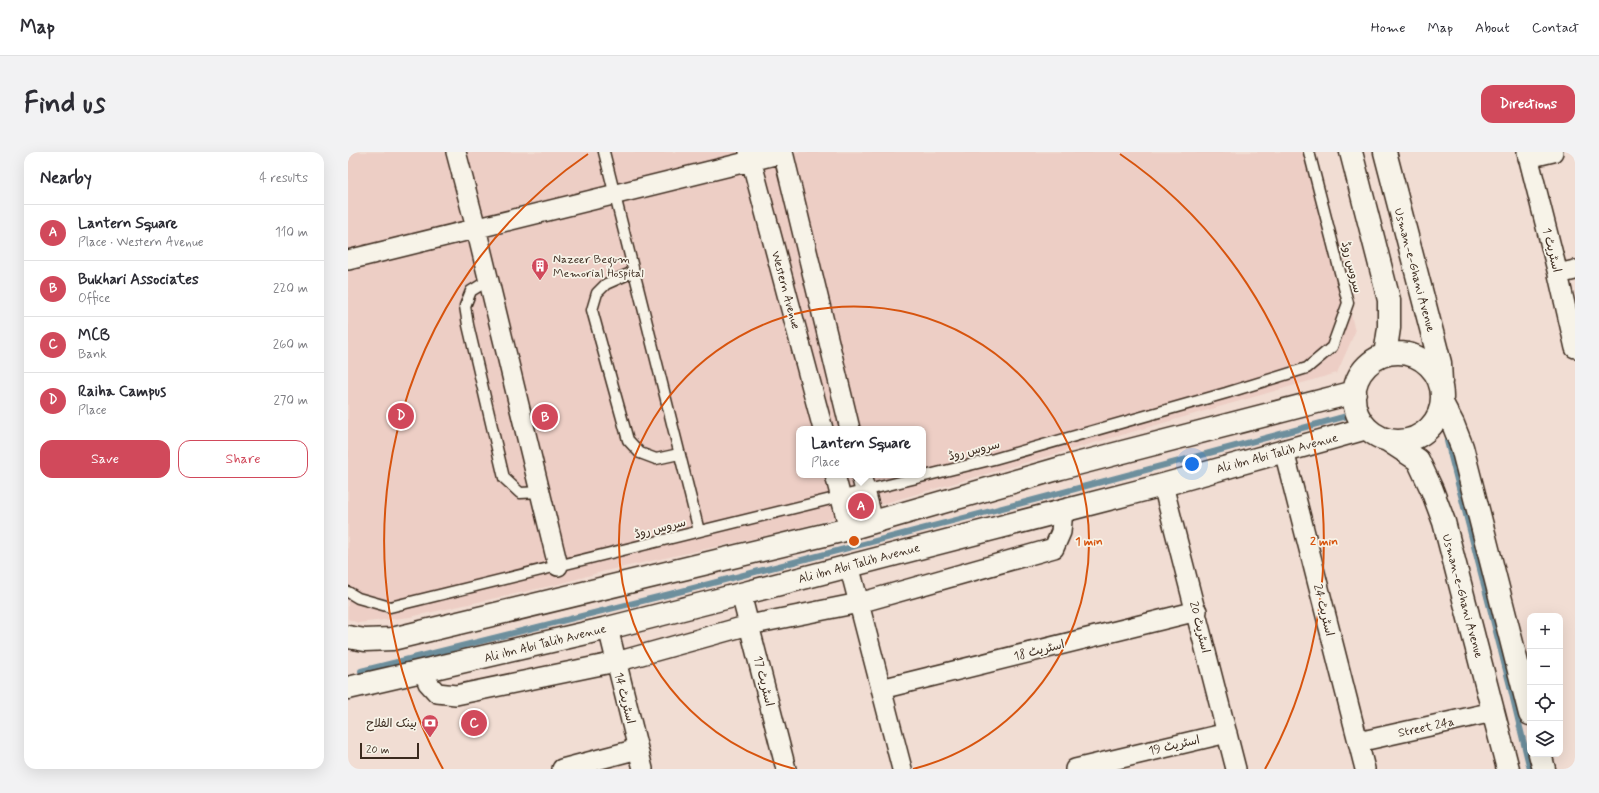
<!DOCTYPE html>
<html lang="en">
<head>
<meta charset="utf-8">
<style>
  body { margin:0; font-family:Mynerve,"Playpen Sans Arabic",sans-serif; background:#f2f2f3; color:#2b2b33 }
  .controls { position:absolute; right:12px; bottom:12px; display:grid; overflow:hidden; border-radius:8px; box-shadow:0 4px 16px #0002 }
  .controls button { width:36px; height:36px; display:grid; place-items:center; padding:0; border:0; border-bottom:1px solid #e1e1e2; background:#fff; color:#2b2b33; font:20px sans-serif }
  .scale { position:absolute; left:12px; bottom:10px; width:59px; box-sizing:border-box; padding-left:4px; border:2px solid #3b2a1e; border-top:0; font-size:11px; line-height:14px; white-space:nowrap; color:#3b2a1e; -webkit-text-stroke:3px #f7f3e8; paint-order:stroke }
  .you { position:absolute; left:844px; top:312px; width:14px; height:14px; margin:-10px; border:3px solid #fff; border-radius:50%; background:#1a73e8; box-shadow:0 0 0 6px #1a73e833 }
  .badge { display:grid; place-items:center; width:26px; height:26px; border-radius:50%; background:#d1495b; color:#fff; font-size:13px; font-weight:700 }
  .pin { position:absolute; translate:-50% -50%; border:2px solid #fff; box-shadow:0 1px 4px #0006 }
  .popup { position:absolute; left:448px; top:274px; width:130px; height:52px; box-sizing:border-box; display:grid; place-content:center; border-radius:8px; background:#fff; filter:drop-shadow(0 1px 3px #0005); font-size:13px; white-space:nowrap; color:#7c7c81 }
  .popup b { font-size:15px; color:#2b2b33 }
  .popup::after { content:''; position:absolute; left:50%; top:100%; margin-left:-8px; border:8px solid transparent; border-top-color:#fff }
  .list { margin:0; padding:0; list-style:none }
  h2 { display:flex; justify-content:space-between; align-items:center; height:52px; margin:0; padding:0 16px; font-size:17px }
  h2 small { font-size:13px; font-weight:400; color:#7c7c81 }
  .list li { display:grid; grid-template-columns:26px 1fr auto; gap:12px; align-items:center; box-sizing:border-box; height:56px; padding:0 16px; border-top:1px solid #e1e1e2 }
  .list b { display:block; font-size:15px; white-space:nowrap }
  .list p { margin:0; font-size:13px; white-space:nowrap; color:#7c7c81 }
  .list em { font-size:13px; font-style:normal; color:#7c7c81 }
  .actions { display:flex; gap:8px; padding:12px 16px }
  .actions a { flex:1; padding:9px 0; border:1px solid #d1495b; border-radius:12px; text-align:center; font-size:14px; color:#d1495b }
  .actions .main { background:#d1495b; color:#fff }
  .icon { flex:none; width:22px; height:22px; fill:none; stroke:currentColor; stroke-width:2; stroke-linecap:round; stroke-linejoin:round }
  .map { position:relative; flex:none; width:1227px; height:617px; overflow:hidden; border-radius:12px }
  header { display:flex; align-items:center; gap:24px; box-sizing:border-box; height:56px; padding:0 20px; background:#fff; border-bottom:1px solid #e1e1e2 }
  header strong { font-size:19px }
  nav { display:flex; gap:22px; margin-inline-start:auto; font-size:14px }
  .intro { display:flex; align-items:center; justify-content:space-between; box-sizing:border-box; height:96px; padding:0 24px }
  h1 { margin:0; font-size:28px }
  .button { padding:10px 18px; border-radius:12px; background:#d1495b; color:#fff; font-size:14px; font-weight:700 }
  main { display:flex; gap:24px; padding:0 24px }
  aside { flex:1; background:#fff; border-radius:12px; box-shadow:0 4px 16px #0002 }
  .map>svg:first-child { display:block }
</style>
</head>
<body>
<header>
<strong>Map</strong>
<nav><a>Home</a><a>Map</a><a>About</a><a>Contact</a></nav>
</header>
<div class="intro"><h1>Find us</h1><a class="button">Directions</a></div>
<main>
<aside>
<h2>Nearby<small>4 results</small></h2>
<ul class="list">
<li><span class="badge">A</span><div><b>Lantern Square</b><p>Place · Western Avenue</p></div><em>110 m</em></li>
<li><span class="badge">B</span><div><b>Bukhari Associates</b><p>Office</p></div><em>220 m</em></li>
<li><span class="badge">C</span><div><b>MCB</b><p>Bank</p></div><em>260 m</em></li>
<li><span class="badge">D</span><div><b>Raiha Campus</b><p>Place</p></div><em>270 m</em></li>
</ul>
<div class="actions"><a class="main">Save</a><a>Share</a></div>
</aside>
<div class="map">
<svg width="1227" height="617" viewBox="0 0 1227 617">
  <rect width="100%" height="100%" fill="#f1ddd3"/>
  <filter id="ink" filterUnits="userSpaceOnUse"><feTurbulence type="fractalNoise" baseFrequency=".025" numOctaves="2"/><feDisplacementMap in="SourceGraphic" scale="8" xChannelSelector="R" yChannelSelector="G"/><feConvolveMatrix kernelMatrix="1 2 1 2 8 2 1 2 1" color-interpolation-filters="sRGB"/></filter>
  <g filter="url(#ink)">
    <path fill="#edcec5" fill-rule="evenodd" d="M 0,0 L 966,0 L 1007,180 L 989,221 L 440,379 L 257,419 L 207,433 L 62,465 L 10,471 L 0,467 ZM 451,277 L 575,277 L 575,323 L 451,323 Z"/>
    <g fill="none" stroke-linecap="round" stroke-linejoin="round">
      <path stroke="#6d8f9d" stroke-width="6" d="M 1099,289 L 1162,534 L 1182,617
        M 13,519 L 334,439 L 697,345 L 999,264"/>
      <g stroke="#3b2a1e" stroke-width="13">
        <path id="lane" d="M 256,0 L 351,379
          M 285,120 L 258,132 L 249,141 L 244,158 L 250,180 L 280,288 L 292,301 L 308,307 L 331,302
          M 141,128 L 123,139 L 117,154 L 120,173 L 156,326 L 172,341 L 193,340
          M 0,440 L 10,446 L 42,455 L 646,307 L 878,241 L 959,216 L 984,195 L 1000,151 L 961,0"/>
      </g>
      <g stroke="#3b2a1e" stroke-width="22">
        <path id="street" d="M 108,0 L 128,76 L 210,414
          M 401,0 L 475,277
          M 435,0 L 502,277
          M 1179,0 L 1210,122 L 1227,196
          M 1180,6 L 1205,0
          M 0,108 L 435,1
          M 1210,122 L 1227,118
          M 936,299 L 1017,617
          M 487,323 L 501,377
          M 513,323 L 525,369
          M 815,333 L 888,617
          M 501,413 L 554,617
          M 393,442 L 438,617
          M 260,476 L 295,617
          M 76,520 L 80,531 L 89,541 L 108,543 L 268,510 L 401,473 L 511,451 L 706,396 L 713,380 L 715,358
          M 533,537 L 849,459
          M 1010,590 L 1145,560
          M 214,617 L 290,597
          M 727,617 L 879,581"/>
      </g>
      <g stroke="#3b2a1e" stroke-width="25">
        <path id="secondary" d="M 1003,0 L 1041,148 L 1041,176 L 1037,203
          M 1037,0 L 1092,211 L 1093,230
          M1006 245a44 44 0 1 1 88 0a44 44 0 1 1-88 0Z
          M 1094,251 L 1105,272 L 1114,295 L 1182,562
          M 1041,289 L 1070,308 L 1084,338 L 1096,370 L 1160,617
          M 0,485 L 17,488 L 44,487 L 501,377 L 713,316 L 1007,240
          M 0,536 L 260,476 L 393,442 L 815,333 L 1019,276
          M 1192,602 L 1196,617"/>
      </g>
      <use href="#lane" stroke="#f7f3e8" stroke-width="10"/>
      <use href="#street" stroke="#f7f3e8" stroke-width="19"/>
      <use href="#secondary" stroke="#f7f3e8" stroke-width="22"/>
    </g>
  </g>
  <g fill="none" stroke="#d7540e" stroke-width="2">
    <path d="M447 617A235 235 0 1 1 565 617"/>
    <path d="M95 617A470 470 0 0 1 240 2M772 2A470 470 0 0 1 917 617"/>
  </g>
  <defs>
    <g id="building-pin" transform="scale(0.9)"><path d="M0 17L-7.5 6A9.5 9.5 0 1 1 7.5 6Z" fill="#d1495b" stroke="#f7f3e8"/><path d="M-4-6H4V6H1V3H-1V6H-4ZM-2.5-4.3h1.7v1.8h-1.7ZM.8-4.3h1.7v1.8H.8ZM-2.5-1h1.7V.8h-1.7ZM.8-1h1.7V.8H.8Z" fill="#fff"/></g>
    <g id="bank-pin" transform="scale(0.9)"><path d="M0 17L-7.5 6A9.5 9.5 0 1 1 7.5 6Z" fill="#d1495b" stroke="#f7f3e8"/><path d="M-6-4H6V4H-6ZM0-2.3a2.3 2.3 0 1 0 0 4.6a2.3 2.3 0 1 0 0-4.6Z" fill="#fff"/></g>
  </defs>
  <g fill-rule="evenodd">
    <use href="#building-pin" x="192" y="114"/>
    <use href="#bank-pin" x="82" y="571"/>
  </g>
  <g text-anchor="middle" stroke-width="3.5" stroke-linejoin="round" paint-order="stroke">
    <g font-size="12" fill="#3b2a1e" stroke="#f7f3e8">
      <text transform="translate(1204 98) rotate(76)" y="4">اسٹریٹ 1</text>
      <text transform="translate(1004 115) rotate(76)" y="4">سروس روڈ</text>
      <text transform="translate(1067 118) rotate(75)" y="4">Usman-e-Ghani Avenue</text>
      <text transform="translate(438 138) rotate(75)" y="4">Western Avenue</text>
      <text transform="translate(626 298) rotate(-14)" y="4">سروس روڈ</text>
      <text transform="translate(929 301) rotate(-15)" y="4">Ali ibn Abi Talib Avenue</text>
      <text transform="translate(312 376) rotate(-14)" y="4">سروس روڈ</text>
      <text transform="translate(511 411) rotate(-15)" y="4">Ali ibn Abi Talib Avenue</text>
      <text transform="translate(1115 444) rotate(75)" y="4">Usman-e-Ghani Avenue</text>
      <text transform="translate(976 458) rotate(76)" y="4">اسٹریٹ 24</text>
      <text transform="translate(852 475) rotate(76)" y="4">اسٹریٹ 20</text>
      <text transform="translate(197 491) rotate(-14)" y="4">Ali ibn Abi Talib Avenue</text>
      <text transform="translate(691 498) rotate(-14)" y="4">اسٹریٹ 18</text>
      <text transform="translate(416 529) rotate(76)" y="4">اسٹریٹ 17</text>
      <text transform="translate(277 546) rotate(76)" y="4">اسٹریٹ 14</text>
      <text transform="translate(1078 575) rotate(-12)" y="4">Street 24a</text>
      <text transform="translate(826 593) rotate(-13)" y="4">اسٹریٹ 19</text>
    </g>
    <g font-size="12" fill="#3b2a1e" stroke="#f7f3e8" text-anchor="start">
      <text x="205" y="111">Nazeer Begum<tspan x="205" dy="14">Memorial Hospital</tspan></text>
      <text x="69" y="575" text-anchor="end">بینک الفلاح</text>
    </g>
  </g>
  <circle cx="506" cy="389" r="6" fill="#d7540e" stroke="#f7f3e8" stroke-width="2"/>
  <g font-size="12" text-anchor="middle" font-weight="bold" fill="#d7540e" stroke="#f7f3e8" stroke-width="3.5" stroke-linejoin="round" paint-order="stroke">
    <text x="741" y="393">1 min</text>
    <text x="976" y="393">2 min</text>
  </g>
</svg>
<div class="controls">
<button>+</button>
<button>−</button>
<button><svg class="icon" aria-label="locate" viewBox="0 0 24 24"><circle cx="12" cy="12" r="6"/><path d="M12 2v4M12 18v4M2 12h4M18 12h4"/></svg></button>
<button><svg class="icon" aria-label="layers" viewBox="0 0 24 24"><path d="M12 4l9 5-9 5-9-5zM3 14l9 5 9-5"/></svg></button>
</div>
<div class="scale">20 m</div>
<div class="you"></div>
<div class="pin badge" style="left:513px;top:354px">A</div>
<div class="popup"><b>Lantern Square</b>Place</div>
<div class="pin badge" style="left:197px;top:265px">B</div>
<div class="pin badge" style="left:126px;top:571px">C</div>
<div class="pin badge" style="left:53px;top:264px">D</div>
</div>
</main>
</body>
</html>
